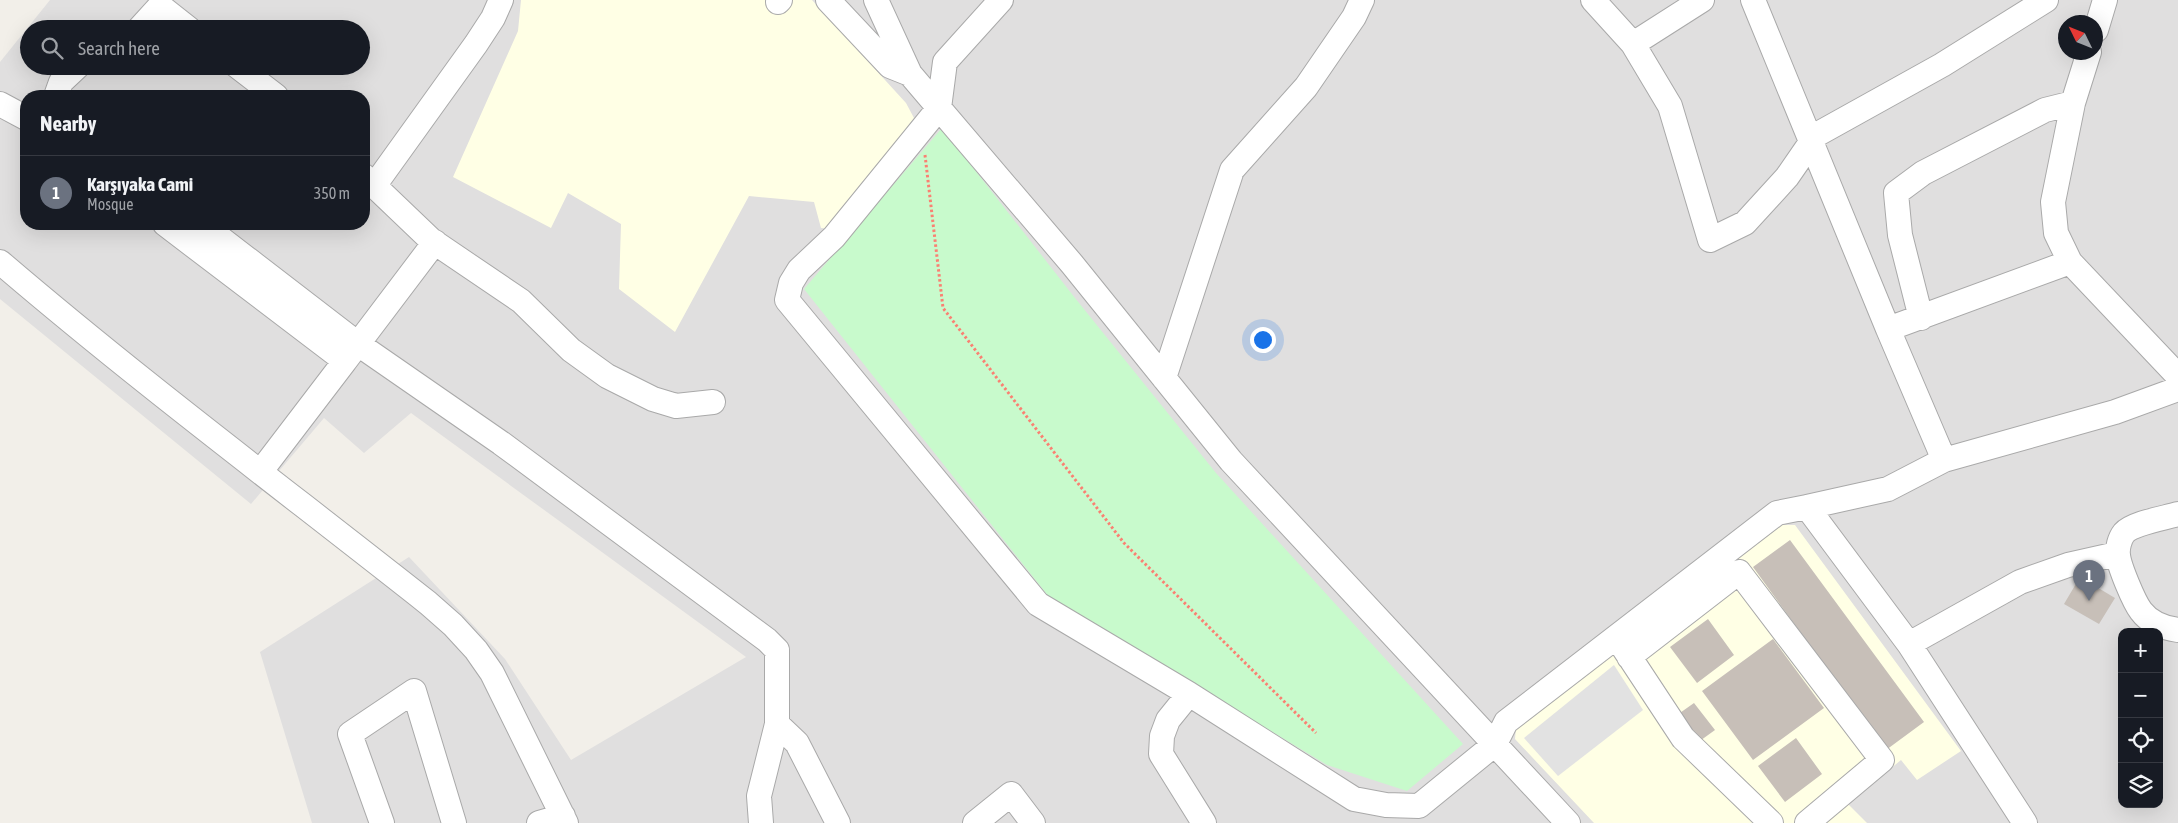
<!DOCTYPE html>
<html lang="en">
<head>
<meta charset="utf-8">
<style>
  body { margin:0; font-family:"Asap Condensed",sans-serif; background:#242831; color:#f1f3f6 }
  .controls { position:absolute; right:15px; bottom:15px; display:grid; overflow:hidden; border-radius:10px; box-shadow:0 5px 20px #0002 }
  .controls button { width:45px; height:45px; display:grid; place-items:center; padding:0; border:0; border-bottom:1px solid #363941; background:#171b24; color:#f1f3f6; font:25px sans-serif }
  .compass { position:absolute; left:2058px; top:15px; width:45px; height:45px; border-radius:50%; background:#171b24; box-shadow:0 5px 20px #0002; rotate:313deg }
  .you { position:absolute; left:1262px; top:339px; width:18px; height:18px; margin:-12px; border:4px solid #fff; border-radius:50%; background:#1a73e8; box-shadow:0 0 0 8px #1a73e833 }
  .badge { display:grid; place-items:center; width:32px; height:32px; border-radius:50%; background:#1a73e8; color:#fff; font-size:16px; font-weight:700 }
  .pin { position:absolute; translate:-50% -41px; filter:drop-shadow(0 1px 2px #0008) }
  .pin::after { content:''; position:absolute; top:26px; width:18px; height:15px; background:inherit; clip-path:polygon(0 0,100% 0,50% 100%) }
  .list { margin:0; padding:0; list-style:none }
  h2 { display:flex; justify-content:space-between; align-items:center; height:65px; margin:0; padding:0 20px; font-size:21px }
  h2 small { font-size:16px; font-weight:400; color:#9ea1a6 }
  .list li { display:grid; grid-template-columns:32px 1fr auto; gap:15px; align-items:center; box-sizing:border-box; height:75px; padding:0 20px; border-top:1px solid #363941 }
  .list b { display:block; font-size:19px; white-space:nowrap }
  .list p { margin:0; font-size:16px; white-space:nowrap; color:#9ea1a6 }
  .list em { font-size:16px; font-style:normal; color:#9ea1a6 }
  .icon { flex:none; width:28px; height:28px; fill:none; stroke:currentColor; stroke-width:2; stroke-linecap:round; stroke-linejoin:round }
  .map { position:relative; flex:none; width:2178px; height:823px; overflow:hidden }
  .search { position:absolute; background:#171b24; box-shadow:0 5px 20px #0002; left:20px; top:20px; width:350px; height:55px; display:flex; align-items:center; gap:12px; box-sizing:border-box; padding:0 18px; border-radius:28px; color:#9ea1a6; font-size:19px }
  .panel { position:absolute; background:#171b24; box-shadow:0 5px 20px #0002; left:20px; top:90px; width:350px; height:140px; border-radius:20px }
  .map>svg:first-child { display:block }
</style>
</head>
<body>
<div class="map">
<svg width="2178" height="823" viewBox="0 0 2178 823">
  <rect width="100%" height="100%" fill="#f2efe9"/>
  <path fill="#e0dfdf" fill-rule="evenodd" d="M 50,0 L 2178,0 L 2178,823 L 312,823 L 260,652 L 409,557 L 505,659 L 571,760 L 746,657 L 411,413 L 364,453 L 324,418 L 251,504 L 0,299 L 0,62 ZM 2066,22 L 2096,22 L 2096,52 L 2066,52 ZM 29,29 L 361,29 L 361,66 L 29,66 ZM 26,96 L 364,96 L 364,224 L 26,224 ZM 2122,632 L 2159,632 L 2159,804 L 2122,804 Z"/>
  <path fill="#ffffe5" d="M 521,0 L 812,0 L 906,103 L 914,118 L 831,229 L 821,228 L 814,202 L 749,196 L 675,332 L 619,289 L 621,224 L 568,193 L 551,228 L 453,177 L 518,31 Z
    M 1782,525 L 1795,525 L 1961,751 L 1917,780 L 1901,760 L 1848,804 L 1867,823 L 1594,823 L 1515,739 L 1516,727 Z"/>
  <path fill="#c8facc" d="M 942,128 L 1075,298 L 1216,473 L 1463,744 L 1407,791 L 1327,765 L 1049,597 L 804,289 Z"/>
  <path fill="#e2e2e2" d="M 1614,665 L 1643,710 L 1558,776 L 1524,738 Z"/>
  <path fill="#c7bfb8" d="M 1790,540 L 1924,722 L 1886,750 L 1753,567 Z
    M 2080,577 L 2115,598 L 2099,624 L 2064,604 Z
    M 1708,619 L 1734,655 L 1697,683 L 1670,647 Z
    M 1773,639 L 1824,708 L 1753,760 L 1702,691 Z
    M 1694,703 L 1715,730 L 1697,743 L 1677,715 Z
    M 1796,738 L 1822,774 L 1785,802 L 1758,766 Z"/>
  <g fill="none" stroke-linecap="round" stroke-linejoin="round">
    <g stroke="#a9a9a9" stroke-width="26">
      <path id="minor" d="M 828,0 L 890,66 L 910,74
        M 876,0 L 910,74 L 1072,264 L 1231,461 L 1568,823
        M 1001,0 L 945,62 L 939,108 L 834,237 L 799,270 L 791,283 L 787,300 L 1038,604 L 1189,694 L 1354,799 L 1386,805 L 1419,806 L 1495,744 L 1506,722 L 1777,513 L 1807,507
        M 1593,0 L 1633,44 L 1670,106 L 1710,240 L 1745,223 L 1787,177 L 1816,135 L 1942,65 L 2046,0
        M 1753,0 L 1888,329
        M 778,2 L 780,0
        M 139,29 L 160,6 L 189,29
        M 2096,30 L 2105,0
        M 1633,44 L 1702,0
        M 2089,52 L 2073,103 L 2053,202 L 2056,233 L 2070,262 L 2178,376
        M 237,66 L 276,96
        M 56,96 L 61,82 L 78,66
        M 0,104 L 26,118
        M 364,176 L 431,240 L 521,301 L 571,350 L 607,376 L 653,399 L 676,406 L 713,402
        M 374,186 L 476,44 L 493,18 L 501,0
        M 165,224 L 345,361 L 435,242
        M 202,224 L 358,344 L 501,443 L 767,640 L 777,650 L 777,724 L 759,796 L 761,823
        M 0,262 C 139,381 285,490 428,603 L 453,625 L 476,650 L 492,673 L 566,823
        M 2070,262 L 1888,329 L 1944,460 L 2115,412 L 2178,389
        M 1921,318 L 1900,235 L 1896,193 L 1923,173 L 2045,110 L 2073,103
        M 1164,378 L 1232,170 L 1306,87 L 1354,17 L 1362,0
        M 1944,460 L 1888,489 L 1807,507 L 1909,644 L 2025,823
        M 261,471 L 345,361
        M 2178,514 C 2165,518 2133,523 2124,533 C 2120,538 2117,548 2118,555 C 2119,566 2134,602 2141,611 C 2150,623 2164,628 2178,630
        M 1621,644 L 1683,738 L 1771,823
        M 1909,644 L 2020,582 L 2068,565 L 2117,554
        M 1629,657 L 1739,572 L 1882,760 L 1807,823
        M 1189,694 L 1168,720 L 1162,736 L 1161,754 L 1204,823
        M 777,724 L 797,743 L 838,823
        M 382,823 L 350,734 L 414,691 L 454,823
        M 539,823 L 563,816
        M 975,823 L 1011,794 L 1033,823"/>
    </g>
    <path stroke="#fa8072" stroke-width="3" stroke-dasharray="2.5 2.5" stroke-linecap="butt" d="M 925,155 L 943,308 L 1124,543 L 1316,733"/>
    <use href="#minor" stroke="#fff" stroke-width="24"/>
  </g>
</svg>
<div class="controls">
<button>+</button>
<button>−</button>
<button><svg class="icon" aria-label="locate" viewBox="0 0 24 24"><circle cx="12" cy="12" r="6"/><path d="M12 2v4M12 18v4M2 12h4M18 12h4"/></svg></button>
<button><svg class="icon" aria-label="layers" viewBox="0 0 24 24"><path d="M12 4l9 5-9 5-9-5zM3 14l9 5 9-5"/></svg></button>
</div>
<svg class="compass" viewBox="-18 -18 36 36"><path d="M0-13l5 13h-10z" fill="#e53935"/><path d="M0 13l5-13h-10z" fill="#9ea1a6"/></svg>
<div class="you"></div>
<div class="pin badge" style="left:2089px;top:601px;background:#6b7280">1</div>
<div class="search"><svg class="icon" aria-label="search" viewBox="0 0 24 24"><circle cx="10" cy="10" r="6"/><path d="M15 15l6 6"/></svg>Search here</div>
<section class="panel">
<h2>Nearby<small></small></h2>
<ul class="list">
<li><span class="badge" style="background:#6b7280">1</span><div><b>Karşıyaka Cami</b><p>Mosque</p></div><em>350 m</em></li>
</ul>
</section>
</div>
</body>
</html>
